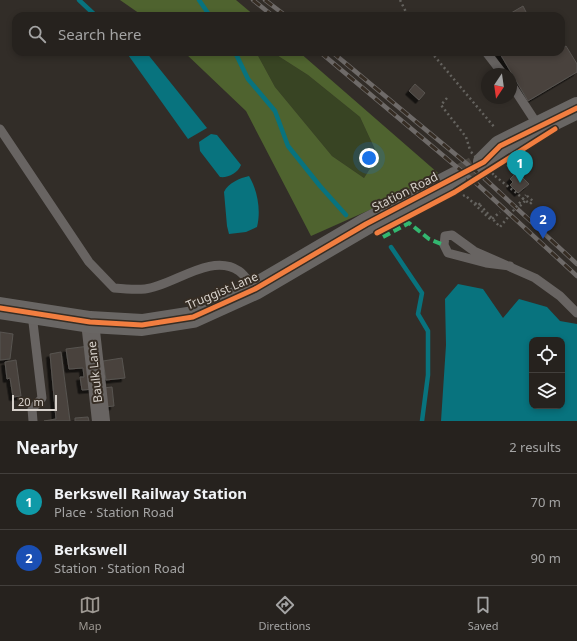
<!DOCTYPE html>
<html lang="en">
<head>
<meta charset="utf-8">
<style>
  body { margin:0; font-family:"Noto Sans",sans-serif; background:#2e2a27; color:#f1f3f6 }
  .controls { position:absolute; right:12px; bottom:12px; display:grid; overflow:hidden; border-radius:8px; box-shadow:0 2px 6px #0003 }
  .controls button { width:36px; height:36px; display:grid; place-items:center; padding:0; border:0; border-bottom:1px solid #423f3c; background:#26221e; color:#f1f3f6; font:20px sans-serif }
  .compass { position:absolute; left:481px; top:68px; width:36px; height:36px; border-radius:50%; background:#26221e; box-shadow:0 2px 6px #0003; rotate:193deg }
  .scale { position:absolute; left:12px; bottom:10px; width:45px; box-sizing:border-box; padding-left:4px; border:2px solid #d7d1cb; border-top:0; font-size:11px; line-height:14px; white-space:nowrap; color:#d7d1cb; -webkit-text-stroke:3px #362d24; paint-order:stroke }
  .you { position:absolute; left:369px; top:158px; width:14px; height:14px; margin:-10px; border:3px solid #fff; border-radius:50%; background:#1a73e8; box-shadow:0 0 0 6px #1a73e833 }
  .badge { display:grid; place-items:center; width:26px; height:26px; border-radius:50%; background:#9d9892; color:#fff; font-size:13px; font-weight:700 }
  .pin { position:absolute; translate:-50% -33px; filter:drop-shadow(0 1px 2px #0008) }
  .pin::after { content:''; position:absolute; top:21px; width:14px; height:12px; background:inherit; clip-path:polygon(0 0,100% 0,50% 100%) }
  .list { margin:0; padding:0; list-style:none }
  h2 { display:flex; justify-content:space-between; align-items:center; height:52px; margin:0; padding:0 16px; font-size:17px }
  h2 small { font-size:13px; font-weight:400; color:#a4a4a4 }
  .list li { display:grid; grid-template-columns:26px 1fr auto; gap:12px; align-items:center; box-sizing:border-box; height:56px; padding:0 16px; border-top:1px solid #423f3c }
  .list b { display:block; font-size:15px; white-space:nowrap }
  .list p { margin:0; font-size:13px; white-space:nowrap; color:#a4a4a4 }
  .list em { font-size:13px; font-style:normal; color:#a4a4a4 }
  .icon { flex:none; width:22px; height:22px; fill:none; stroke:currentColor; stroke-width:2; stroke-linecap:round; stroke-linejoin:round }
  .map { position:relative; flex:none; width:577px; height:421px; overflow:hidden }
  .search { position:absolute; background:#26221e; box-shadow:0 2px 6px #0003; left:12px; right:12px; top:12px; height:44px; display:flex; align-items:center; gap:10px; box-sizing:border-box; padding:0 14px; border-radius:12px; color:#a4a4a4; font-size:15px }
  .sheet { height:164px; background:#26221e }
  nav { display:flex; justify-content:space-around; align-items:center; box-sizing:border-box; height:56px; border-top:1px solid #423f3c; background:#26221e; font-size:11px; color:#a4a4a4 }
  nav a { display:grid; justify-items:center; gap:2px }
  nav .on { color:#9d9892 }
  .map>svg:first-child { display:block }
</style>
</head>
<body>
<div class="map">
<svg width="577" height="421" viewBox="0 0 577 421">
  <defs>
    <filter id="shadow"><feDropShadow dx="-3.5" dy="3.5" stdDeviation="0" flood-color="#0009"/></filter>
  </defs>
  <rect width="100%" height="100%" fill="#322d28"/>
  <path fill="#384423" d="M 256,52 L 272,52 L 308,75 L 360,117 L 378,156 L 364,178 L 332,156 L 275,87 Z"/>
  <path fill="#4f632f" d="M 120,0 L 236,0 L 255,16 L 143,16 Z
    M 184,52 L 256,52 L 275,87 L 332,156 L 364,178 L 378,156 L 360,117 L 308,75 L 272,52 L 299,52 L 438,173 L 374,208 L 311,236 L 246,111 Z"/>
  <path fill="#08737e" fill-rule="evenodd" d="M 126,52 L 146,52 L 207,128 L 188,139 Z
    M 211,134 L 217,135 L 241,165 C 238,173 228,178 220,177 L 200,151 L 199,142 Z
    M 249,176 C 258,191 261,211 257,227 L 246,232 L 229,234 L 227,226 L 224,192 C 228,183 240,178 249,176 Z
    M 458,284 L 483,289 L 503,318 L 519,299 L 547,307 L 560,321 L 577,324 L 577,421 L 441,421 L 446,345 L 445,299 ZM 532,340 L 562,340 L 562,406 L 532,406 Z"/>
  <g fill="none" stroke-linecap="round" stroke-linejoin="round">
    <path stroke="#08737e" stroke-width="4.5" d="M 79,0 L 96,16
      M 199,0 L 210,16
      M 235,52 L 248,79 L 275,111 L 288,146 L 320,186 L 346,215
      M 391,247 L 422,293 L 418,314 L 428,331 L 428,375 L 422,421"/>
  </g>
  <path fill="#48433e" stroke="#585450" filter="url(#shadow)" d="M 523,6 L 528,16 L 506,16 Z
    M 566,46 L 577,64 L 577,72 L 528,101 L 499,52 L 561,52 L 561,49 Z
    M 415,84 L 425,93 L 419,100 L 409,91 Z
    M 517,172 L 529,184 L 518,193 L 510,185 L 513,182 L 510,179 Z
    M 0,332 L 13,334 L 10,359 L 0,360 Z
    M 89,346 L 94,389 L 82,390 L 80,377 L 84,377 L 83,368 L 69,369 L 66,349 Z
    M 61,352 L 70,421 L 44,421 L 56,419 L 50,354 Z
    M 122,358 L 125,378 L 106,380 L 103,361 Z
    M 16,360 L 21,396 L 13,397 L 10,378 L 7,379 L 5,362 Z
    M 112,387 L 114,406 L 105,407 L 103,388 Z
    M 88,417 L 89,421 L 75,421 L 75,418 Z"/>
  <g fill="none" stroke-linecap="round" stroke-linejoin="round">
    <path stroke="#4b4640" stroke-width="22" stroke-dasharray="22 11" stroke-linecap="butt" d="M 455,178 L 484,162"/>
    <path stroke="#65635f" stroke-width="2.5" stroke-dasharray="2 3" stroke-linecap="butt" d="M 400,0 L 408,16
      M 431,52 L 495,128
      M 447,98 L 441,105 L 466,137 L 470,150
      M 507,166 L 520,158
      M 495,176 L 530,204 L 533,201 L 526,195
      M 463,196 L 465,195 L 491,220 L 500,212
      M 475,204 L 478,202 L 480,205
      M 520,206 L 525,201"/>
    <path stroke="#686462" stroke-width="9" d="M 486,52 L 503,74
      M 511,84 L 539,127
      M 0,129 L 89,262 L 114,288 C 124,289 135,290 145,289 C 173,286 211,252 239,271 C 245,275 250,284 255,289
      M 510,266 L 486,263 L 448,253 L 444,245 L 445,236 L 452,235 L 474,251 L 535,278 L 560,296 L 577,313
      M 32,314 L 42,398 L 32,409 L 33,421"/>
    <path stroke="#686462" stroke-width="18" d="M 90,322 L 101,421"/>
    <path stroke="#696664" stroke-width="22" d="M 484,162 L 500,146 L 577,108
      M 0,308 L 90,322 L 142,325 L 193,317 L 255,289 L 366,224 L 455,178"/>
    <g stroke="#6e6a68" stroke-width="4.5">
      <path id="rail" d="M 253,0 L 273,16
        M 265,0 L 286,16
        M 320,52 L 477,184 L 577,276
        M 332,52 L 484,178 L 577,264"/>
    </g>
    <use href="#rail" stroke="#362d24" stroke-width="3" stroke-dasharray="9" stroke-linecap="butt"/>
    <path stroke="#65635f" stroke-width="2.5" stroke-dasharray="2 3" stroke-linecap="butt" d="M 471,152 L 494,175
      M 480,205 L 500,227 L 526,195"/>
    <path stroke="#33b770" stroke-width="4" stroke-dasharray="8 4" stroke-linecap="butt" d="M 383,237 L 409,223 L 429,239 L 444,245"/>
    <g stroke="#362d24" stroke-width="8">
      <path id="cycleway" d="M 377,233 L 455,192 L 555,129
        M 0,308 L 90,322 L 142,325 L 193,317 L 255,289 L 366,224 L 484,162 L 500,146 L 577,108"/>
    </g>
    <use href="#cycleway" stroke="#f27e40" stroke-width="5"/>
  </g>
  <g text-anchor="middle" stroke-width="4" stroke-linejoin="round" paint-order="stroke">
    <g font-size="12" fill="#d7d1cb" stroke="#362d24">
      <text transform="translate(405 192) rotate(-27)" y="4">Station Road</text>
      <text transform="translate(222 291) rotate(-23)" y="4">Truggist Lane</text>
      <text transform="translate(95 372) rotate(-96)" y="4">Baulk Lane</text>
    </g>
  </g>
</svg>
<div class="controls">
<button><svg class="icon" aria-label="locate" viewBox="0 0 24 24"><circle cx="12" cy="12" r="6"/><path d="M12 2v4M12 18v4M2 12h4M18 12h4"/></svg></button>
<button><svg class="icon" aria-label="layers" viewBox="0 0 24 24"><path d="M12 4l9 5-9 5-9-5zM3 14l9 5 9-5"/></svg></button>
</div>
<svg class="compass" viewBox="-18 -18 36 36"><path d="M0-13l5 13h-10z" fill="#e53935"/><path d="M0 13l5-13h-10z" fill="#a4a4a4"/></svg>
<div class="scale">20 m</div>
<div class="you"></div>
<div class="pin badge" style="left:520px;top:183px;background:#0f9aa8">1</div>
<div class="pin badge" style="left:543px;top:239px;background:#1a4fb4">2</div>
<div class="search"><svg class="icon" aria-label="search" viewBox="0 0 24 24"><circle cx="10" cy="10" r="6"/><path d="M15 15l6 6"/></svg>Search here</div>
</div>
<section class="sheet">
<h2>Nearby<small>2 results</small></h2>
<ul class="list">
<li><span class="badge" style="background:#0f9aa8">1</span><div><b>Berkswell Railway Station</b><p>Place · Station Road</p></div><em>70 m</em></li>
<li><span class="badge" style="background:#1a4fb4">2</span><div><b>Berkswell</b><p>Station · Station Road</p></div><em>90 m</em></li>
</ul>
</section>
<nav>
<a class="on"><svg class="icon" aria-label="map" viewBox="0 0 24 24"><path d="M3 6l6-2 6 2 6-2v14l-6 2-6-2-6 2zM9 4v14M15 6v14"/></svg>Map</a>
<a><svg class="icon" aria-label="directions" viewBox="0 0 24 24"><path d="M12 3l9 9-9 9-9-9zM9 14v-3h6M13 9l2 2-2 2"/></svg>Directions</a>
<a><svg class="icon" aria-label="saved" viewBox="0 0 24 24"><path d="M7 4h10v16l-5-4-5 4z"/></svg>Saved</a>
</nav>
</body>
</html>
